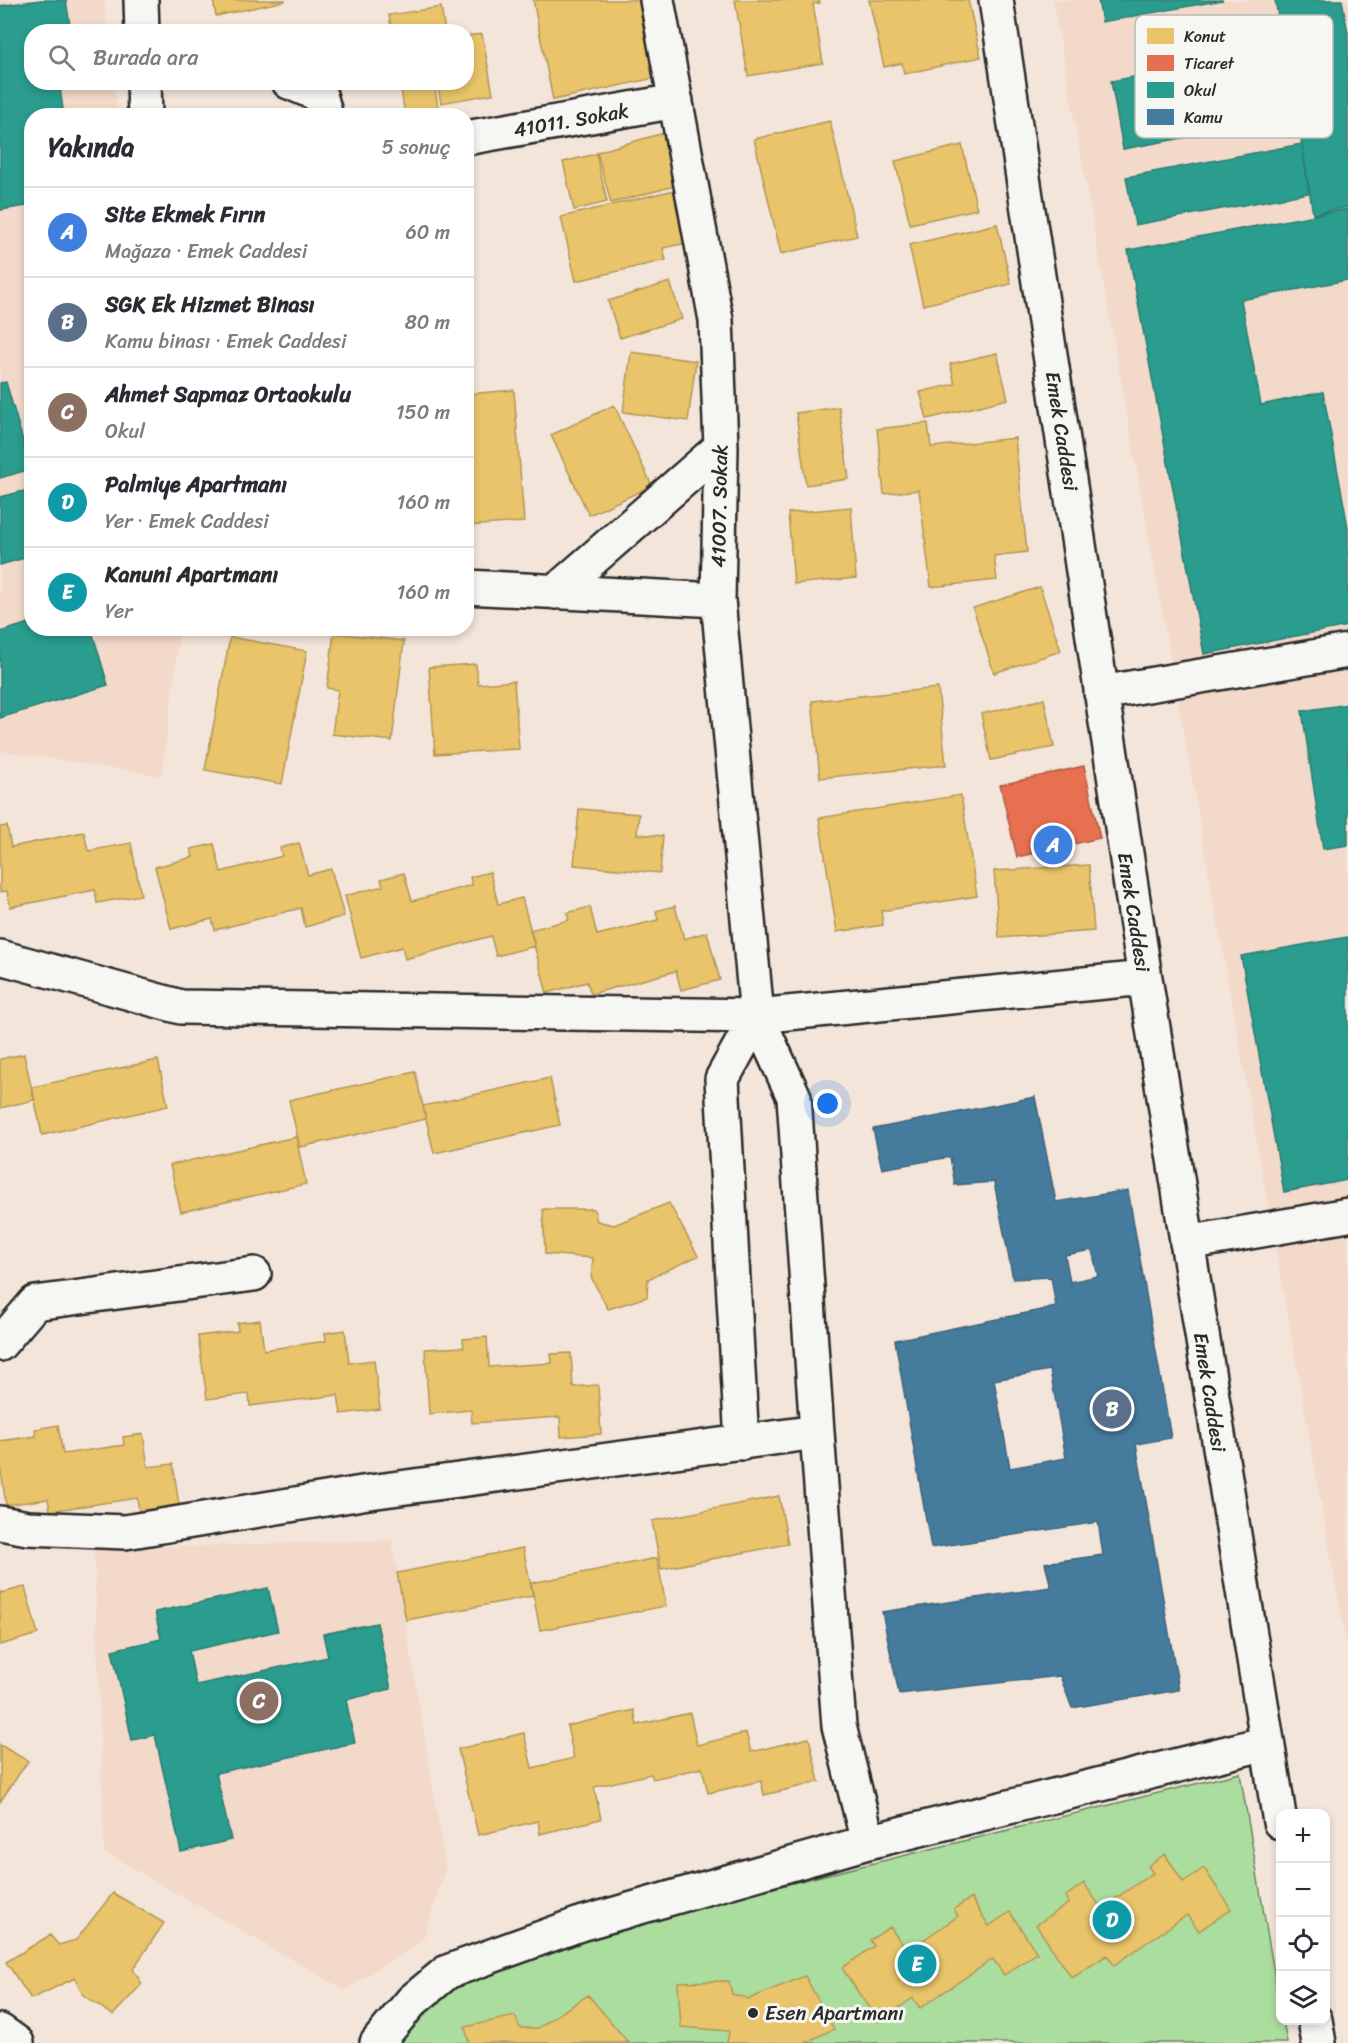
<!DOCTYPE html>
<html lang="tr">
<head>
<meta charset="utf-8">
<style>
  body { margin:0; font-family:Sriracha,sans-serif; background:#f7f7f7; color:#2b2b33 }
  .controls { position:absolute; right:18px; bottom:18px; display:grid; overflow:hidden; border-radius:12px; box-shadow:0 3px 9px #0003 }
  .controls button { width:54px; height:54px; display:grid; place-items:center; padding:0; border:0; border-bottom:2px solid #e1e1e2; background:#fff; color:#2b2b33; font:30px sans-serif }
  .you { position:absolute; left:828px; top:1104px; width:21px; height:21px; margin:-15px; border:4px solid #fff; border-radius:50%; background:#1a73e8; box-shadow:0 0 0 9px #1a73e833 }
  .badge { display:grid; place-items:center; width:39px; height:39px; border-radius:50%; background:#ea580c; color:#fff; font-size:20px; font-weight:700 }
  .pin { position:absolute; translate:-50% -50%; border:3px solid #fff; box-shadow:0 2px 6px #0006 }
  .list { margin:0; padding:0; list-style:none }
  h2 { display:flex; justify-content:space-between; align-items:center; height:78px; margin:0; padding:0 24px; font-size:26px }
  h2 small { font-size:20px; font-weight:400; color:#7c7c81 }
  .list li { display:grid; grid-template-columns:39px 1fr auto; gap:18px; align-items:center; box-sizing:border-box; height:90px; padding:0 24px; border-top:2px solid #e1e1e2 }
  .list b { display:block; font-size:22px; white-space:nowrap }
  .list p { margin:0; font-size:20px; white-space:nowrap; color:#7c7c81 }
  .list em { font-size:20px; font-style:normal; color:#7c7c81 }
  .icon { flex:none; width:33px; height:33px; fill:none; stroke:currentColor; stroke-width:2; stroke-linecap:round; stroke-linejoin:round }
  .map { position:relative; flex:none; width:1348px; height:2043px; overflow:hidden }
  .search { position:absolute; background:#fff; box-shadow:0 3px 9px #0003; left:24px; top:24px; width:450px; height:66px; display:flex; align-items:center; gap:15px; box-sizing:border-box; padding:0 21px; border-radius:24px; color:#7c7c81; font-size:22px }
  .panel { position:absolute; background:#fff; box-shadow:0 3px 9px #0003; left:24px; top:108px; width:450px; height:528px; border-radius:24px }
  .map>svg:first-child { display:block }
</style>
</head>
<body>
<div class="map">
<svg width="1348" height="2043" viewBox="0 0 1348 2043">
  <rect width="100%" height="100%" fill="#f4e5da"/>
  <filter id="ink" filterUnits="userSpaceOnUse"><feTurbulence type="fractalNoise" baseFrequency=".0167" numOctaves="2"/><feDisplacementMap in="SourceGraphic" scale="12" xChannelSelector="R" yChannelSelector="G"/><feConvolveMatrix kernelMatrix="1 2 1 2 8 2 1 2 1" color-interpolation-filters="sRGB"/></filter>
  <g filter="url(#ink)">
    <path fill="#f3d9c9" d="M 0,0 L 104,0 L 108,31 L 32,32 L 32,82 L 114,83 L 117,115 L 32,116 L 32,628 L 180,629 L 162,776 L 0,751 Z
      M 1053,0 L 1348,0 L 1348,1654 Z
      M 392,1540 L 446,1867 L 423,1940 L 345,1990 L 104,1852 L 94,1549 Z"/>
    <path fill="#abdd9e" stroke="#6b8464" stroke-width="1.5" d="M 1240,1773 L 1280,2008 L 1280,2020 L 1283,2021 L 1287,2043 L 387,2043 L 428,2000 L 573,1937 Z"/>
    <path fill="#e9c46a" stroke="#b09657" stroke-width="1.5" d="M 213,0 L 285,0 L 285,1 L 216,16 Z
      M 533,0 L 649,0 L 664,76 L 553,100 Z
      M 735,0 L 819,0 L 820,3 L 813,4 L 823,63 L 748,76 Z
      M 869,0 L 968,0 L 981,57 L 904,74 L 902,63 L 884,67 Z
      M 441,7 L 445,32 L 392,32 L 389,15 Z
      M 482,34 L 493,94 L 441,103 L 437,82 L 466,82 L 466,36 Z
      M 400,82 L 434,82 L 439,114 L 405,116 Z
      M 830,121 L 857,236 L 781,254 L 754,139 Z
      M 667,132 L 682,184 L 611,203 L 597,152 Z
      M 962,145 L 977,209 L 910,224 L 895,161 Z
      M 596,154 L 607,202 L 574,210 L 563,162 Z
      M 679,189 L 692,242 L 663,248 L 666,260 L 576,281 L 561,217 Z
      M 997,224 L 1011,284 L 923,305 L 909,245 Z
      M 670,282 L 682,319 L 620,338 L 608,301 Z
      M 631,352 L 696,361 L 688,421 L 623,412 Z
      M 997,353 L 1008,399 L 927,419 L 920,392 L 955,384 L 950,364 Z
      M 514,390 L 524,522 L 466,526 L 466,394 Z
      M 614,405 L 652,486 L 589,515 L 551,435 Z
      M 839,407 L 849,479 L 806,485 L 796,413 Z
      M 928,423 L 931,447 L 1015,438 L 1027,552 L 994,556 L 997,580 L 931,587 L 919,490 L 884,494 L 877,429 Z
      M 851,507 L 856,578 L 794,584 L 788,513 Z
      M 1040,587 L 1061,651 L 994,673 L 973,608 Z
      M 334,633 L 404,641 L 392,741 L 332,734 L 338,690 L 327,688 Z
      M 230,637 L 307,651 L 282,784 L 205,770 Z
      M 476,664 L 478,684 L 514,681 L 519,749 L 435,754 L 429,667 Z
      M 938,688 L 946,765 L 820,778 L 812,701 Z
      M 1044,699 L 1054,747 L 991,760 L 981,714 Z
      M 961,795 L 977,896 L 881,911 L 883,925 L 837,932 L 819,818 Z
      M 579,809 L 639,814 L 637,834 L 663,836 L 660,873 L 574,865 Z
      M 7,826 L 11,847 L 84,832 L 88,851 L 131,843 L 141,895 L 97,903 L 95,890 L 10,907 L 7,891 L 0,892 L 0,827 Z
      M 299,843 L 308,875 L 331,869 L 344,916 L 305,927 L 301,908 L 215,930 L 212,919 L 171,929 L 155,867 L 193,857 L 191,849 L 214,844 L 221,872 L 282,856 L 280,848 Z
      M 1089,865 L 1094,931 L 999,938 L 994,871 Z
      M 490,872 L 498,904 L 522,898 L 535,946 L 496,956 L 491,936 L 405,959 L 402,947 L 361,958 L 345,896 L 383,886 L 381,879 L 404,873 L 412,901 L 472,885 L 470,877 Z
      M 675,906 L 684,939 L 707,932 L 720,980 L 681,990 L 676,971 L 591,994 L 587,982 L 547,993 L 530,930 L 569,920 L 567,913 L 590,907 L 597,935 L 658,920 L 656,911 Z
      M 24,1054 L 34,1100 L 0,1108 L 0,1059 Z
      M 158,1060 L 168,1106 L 42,1135 L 32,1087 Z
      M 415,1072 L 426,1119 L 300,1147 L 289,1100 Z
      M 550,1078 L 560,1125 L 434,1153 L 423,1106 Z
      M 296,1137 L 306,1184 L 181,1212 L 170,1165 Z
      M 669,1203 L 698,1256 L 648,1279 L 647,1297 L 608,1309 L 591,1277 L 593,1258 L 545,1254 L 543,1209 L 594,1209 L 597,1221 L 614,1225 Z
      M 260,1320 L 264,1350 L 326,1341 L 325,1333 L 345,1330 L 349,1363 L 374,1360 L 380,1409 L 341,1414 L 338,1395 L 250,1406 L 249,1394 L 207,1399 L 198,1336 L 238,1331 L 237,1323 Z
      M 487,1337 L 489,1367 L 552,1363 L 551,1354 L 571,1353 L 573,1387 L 598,1385 L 601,1434 L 561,1437 L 560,1417 L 472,1423 L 471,1410 L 429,1414 L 425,1349 L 464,1347 L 463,1339 Z
      M 58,1425 L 63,1454 L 124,1445 L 123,1437 L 143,1434 L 148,1467 L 173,1464 L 180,1512 L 140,1518 L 137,1498 L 50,1511 L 48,1499 L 6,1505 L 0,1464 L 0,1441 L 36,1436 L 35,1429 Z
      M 779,1496 L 788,1544 L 661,1569 L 652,1521 Z
      M 523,1548 L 533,1596 L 406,1620 L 397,1573 Z
      M 657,1558 L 666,1606 L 540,1630 L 531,1583 Z
      M 25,1587 L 38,1634 L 0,1645 L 0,1589 L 1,1593 Z
      M 634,1710 L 637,1725 L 690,1713 L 697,1745 L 746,1733 L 751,1752 L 809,1738 L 819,1782 L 764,1795 L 761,1781 L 708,1793 L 702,1768 L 653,1779 L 651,1774 L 594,1787 L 601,1819 L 540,1834 L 538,1821 L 478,1835 L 458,1749 L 524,1733 L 532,1768 L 574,1758 L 567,1726 Z
      M 0,1745 L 28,1761 L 0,1802 Z
      M 1165,1854 L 1183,1882 L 1204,1868 L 1231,1909 L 1199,1931 L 1187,1915 L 1114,1965 L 1107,1955 L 1072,1978 L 1036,1925 L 1069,1903 L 1065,1897 L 1084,1883 L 1101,1908 L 1153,1873 L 1148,1866 Z
      M 113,1893 L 164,1923 L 133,1969 L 142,1984 L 113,2015 L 83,1995 L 75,1978 L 31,1999 L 6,1962 L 50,1935 L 59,1945 L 76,1940 Z
      M 971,1898 L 989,1926 L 1010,1912 L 1037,1953 L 1004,1975 L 993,1959 L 920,2008 L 913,1998 L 878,2022 L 842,1968 L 874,1946 L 870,1940 L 890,1927 L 907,1951 L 958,1916 L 954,1909 Z
      M 805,1976 L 834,2029 L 804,2043 L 727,2043 L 729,2031 L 681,2027 L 678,1982 L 729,1981 L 732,1994 L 749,1999 Z
      M 588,1995 L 627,2041 L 624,2043 L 469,2043 L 465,2027 L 515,2016 L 520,2028 L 538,2028 Z"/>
    <path fill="#e76f51" stroke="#af5b46" stroke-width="1.5" d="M 1084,766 L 1100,838 L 1017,857 L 1000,785 Z"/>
    <path fill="#2a9d8f" stroke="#2a7b71" stroke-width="1.5" d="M 40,0 L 66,0 L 71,32 L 32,32 L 32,82 L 59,82 L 64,116 L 32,116 L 32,205 L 0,210 L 0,6 Z
      M 1098,0 L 1223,0 L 1102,22 Z
      M 1275,0 L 1342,0 L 1348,33 L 1348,207 L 1313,214 L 1302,144 L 1295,117 L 1123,149 L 1111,81 L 1284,49 Z
      M 1302,144 L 1309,193 L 1135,225 L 1126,177 Z
      M 1348,209 L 1348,280 L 1241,300 L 1261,405 L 1323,392 L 1348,527 L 1348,626 L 1204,654 L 1128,250 Z
      M 6,382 L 31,469 L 0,478 L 0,383 Z
      M 32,489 L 32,556 L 0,565 L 0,497 Z
      M 32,622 L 32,628 L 91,628 L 108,685 L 0,718 L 0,632 Z
      M 1348,704 L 1348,845 L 1323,849 L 1302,711 Z
      M 1348,937 L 1348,1180 L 1284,1192 L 1241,956 Z
      M 268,1588 L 278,1631 L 189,1651 L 196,1685 L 328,1657 L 323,1634 L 377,1623 L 391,1689 L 346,1700 L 355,1743 L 216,1773 L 231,1840 L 181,1852 L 155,1735 L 132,1740 L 112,1650 L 161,1639 L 155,1612 Z"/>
    <path fill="#457b9d" stroke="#3d637b" stroke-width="1.5" fill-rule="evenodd" d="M 1035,1097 L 1056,1202 L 1128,1190 L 1171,1438 L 1136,1444 L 1179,1690 L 1072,1708 L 1060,1676 L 899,1694 L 882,1612 L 1051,1587 L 1045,1563 L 1103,1555 L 1098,1522 L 931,1548 L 895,1340 L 1056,1307 L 1051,1277 L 1013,1279 L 994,1182 L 955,1185 L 950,1157 L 882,1169 L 873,1129 ZM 1092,1250 L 1098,1276 L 1070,1282 L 1065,1255 ZM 1050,1370 L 1066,1458 L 1010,1468 L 994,1380 Z"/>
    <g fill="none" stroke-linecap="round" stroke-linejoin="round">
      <g stroke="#2b2b2b" stroke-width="38">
        <path id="minor" d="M 141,0 L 142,32
          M 996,0 L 1145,978 L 1280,1822
          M 144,82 L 145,116
          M 289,82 L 320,95 L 326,116
          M 466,138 L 676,101
          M 466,587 L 718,600
          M 555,592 L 721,447
          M 1101,693 L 1348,651
          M 0,957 L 181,1007 L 757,1016 L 1145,978
          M 1187,1243 L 1348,1215
          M 0,1344 L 35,1303 L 254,1274
          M 817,1432 L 839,1726 L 868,1842
          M 742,1443 L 722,1079 L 757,1016
          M 0,1523 L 28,1528 L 125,1532 L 362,1493 L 817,1432 L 794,1097 L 757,1016 L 718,600 L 721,447 L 716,320 L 657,0
          M 1315,2020 L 1319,2043
          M 0,2031 L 17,2043
          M 377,2043 L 412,2001 L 447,1972 L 580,1924 L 868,1842 L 1267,1743"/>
      </g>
      <use href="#minor" stroke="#f6f6f2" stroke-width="33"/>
    </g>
  </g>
  <circle fill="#2b2b2b" stroke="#f6f6f2" stroke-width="2" cx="753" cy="2013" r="6"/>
  <g text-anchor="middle" stroke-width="6" stroke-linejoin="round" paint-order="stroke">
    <g font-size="20" fill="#2b2b2b" stroke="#f6f6f2">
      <text transform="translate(571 120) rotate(-10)" y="7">41011. Sokak</text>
      <text transform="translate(1062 431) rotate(81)" y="7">Emek Caddesi</text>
      <text transform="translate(719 506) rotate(-89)" y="7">41007. Sokak</text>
      <text transform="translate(1134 912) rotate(81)" y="7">Emek Caddesi</text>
      <text transform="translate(1210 1392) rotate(81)" y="7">Emek Caddesi</text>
    </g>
    <g font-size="20" fill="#2b2b2b" stroke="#f6f6f2" text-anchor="start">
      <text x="765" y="2020">Esen Apartmanı</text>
    </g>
  </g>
  <rect x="1135" y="15" width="198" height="123" rx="9" fill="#f6f6f2" stroke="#b9b9b6" stroke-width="1.5"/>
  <rect x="1147" y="28" width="27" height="16" fill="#e9c46a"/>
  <rect x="1147" y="55" width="27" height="16" fill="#e76f51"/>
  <rect x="1147" y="82" width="27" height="16" fill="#2a9d8f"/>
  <rect x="1147" y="109" width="27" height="16" fill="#457b9d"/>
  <g font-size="16" fill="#2b2b2b">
    <text x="1184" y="42">Konut</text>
    <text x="1184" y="69">Ticaret</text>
    <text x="1184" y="96">Okul</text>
    <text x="1184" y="123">Kamu</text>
  </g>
</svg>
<div class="controls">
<button>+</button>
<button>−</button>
<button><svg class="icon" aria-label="locate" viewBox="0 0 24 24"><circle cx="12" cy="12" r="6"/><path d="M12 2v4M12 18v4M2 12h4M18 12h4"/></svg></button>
<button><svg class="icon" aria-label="layers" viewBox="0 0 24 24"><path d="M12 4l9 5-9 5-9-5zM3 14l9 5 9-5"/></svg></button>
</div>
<div class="you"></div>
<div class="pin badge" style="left:1053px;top:845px;background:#3f7fe0">A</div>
<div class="pin badge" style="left:1112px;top:1409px;background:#5c6f8a">B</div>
<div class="pin badge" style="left:259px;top:1701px;background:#8d6e63">C</div>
<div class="pin badge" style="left:1112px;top:1920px;background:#0f9aa8">D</div>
<div class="pin badge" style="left:917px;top:1964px;background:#0f9aa8">E</div>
<div class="search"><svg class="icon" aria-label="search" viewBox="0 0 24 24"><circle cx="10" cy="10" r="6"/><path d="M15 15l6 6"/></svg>Burada ara</div>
<section class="panel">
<h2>Yakında<small>5 sonuç</small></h2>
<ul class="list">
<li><span class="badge" style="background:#3f7fe0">A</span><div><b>Site Ekmek Fırın</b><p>Mağaza · Emek Caddesi</p></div><em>60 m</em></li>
<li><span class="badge" style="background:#5c6f8a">B</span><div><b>SGK Ek Hizmet Binası</b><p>Kamu binası · Emek Caddesi</p></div><em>80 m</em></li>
<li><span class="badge" style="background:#8d6e63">C</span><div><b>Ahmet Sapmaz Ortaokulu</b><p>Okul</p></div><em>150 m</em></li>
<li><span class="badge" style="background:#0f9aa8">D</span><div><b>Palmiye Apartmanı</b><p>Yer · Emek Caddesi</p></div><em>160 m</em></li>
<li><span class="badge" style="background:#0f9aa8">E</span><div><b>Kanuni Apartmanı</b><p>Yer</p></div><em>160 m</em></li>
</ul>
</section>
</div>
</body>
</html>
